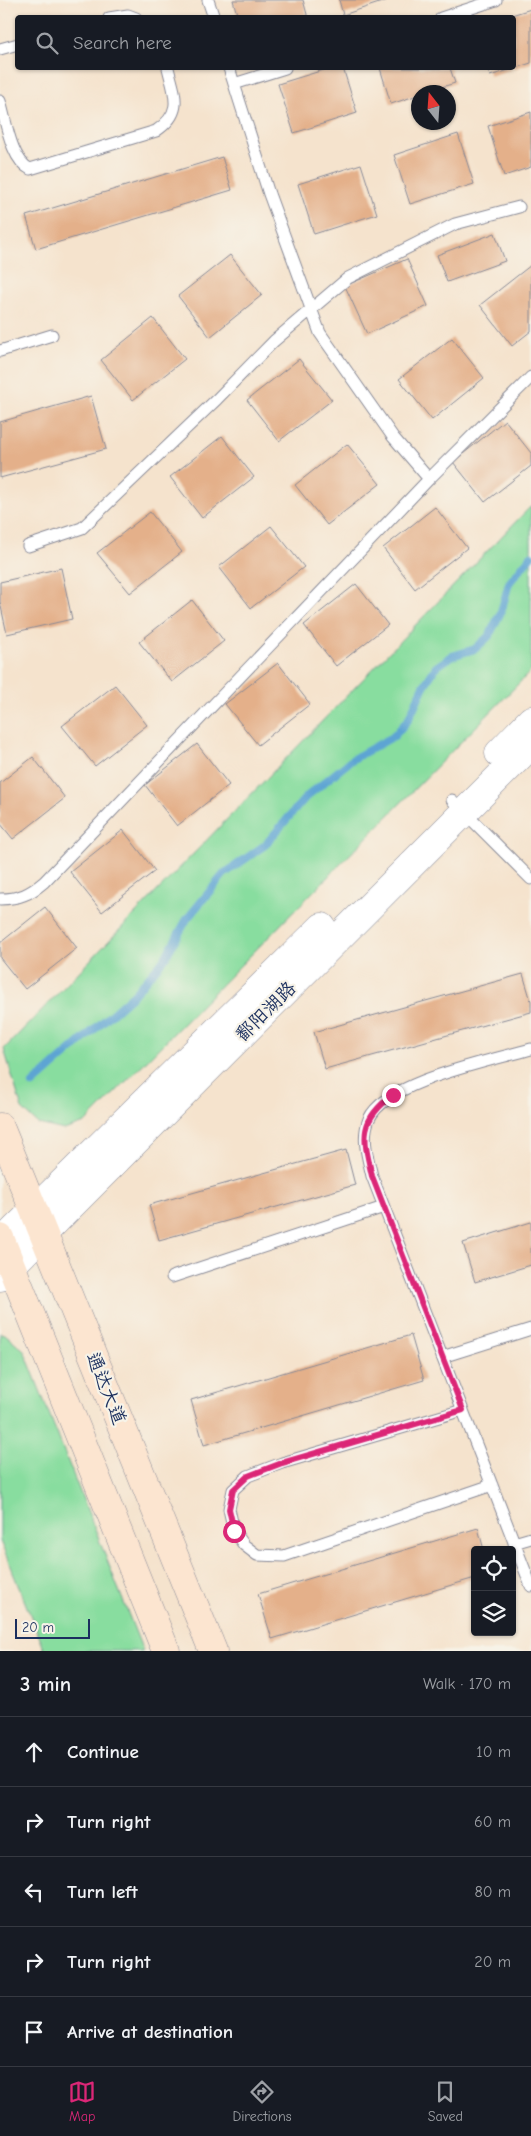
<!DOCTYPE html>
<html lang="en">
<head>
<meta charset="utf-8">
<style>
  body { margin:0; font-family:"Comic Neue","LXGW WenKai TC",sans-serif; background:#20242c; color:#f1f3f6 }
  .controls { position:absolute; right:15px; bottom:15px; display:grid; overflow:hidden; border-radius:5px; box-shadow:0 1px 4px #0004 }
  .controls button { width:45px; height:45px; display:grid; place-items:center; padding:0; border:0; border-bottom:1px solid #363941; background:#171b24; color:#f1f3f6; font:25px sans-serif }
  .compass { position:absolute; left:411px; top:85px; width:45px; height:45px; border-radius:50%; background:#171b24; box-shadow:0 1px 4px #0004; rotate:343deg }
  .scale { position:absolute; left:15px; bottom:12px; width:75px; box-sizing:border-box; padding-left:5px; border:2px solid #1b2f5e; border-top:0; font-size:14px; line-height:18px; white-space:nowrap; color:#1b2f5e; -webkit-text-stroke:4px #f7f3e8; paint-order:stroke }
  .stop { position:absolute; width:15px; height:15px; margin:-11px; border:4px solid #db2777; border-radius:50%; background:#fff }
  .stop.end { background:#db2777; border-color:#fff; box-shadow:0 1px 5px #0008 }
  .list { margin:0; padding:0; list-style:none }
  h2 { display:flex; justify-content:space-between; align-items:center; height:65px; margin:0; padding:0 20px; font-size:21px }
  h2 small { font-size:16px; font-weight:400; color:#9ea1a6 }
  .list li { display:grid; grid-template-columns:32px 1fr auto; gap:15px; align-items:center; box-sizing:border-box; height:70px; padding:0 20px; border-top:1px solid #363941 }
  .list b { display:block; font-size:19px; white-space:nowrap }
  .list em { font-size:16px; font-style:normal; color:#9ea1a6 }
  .icon { flex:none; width:28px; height:28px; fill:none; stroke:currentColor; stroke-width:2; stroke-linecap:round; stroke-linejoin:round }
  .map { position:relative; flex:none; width:531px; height:1651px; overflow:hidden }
  .search { position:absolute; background:#171b24; box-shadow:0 1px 4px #0004; left:15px; right:15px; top:15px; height:55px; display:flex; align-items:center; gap:12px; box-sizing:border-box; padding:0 18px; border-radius:5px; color:#9ea1a6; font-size:19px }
  .sheet { height:415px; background:#171b24 }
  nav { display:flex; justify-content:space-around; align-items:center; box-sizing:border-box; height:70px; border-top:1px solid #363941; background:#171b24; font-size:14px; color:#9ea1a6 }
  nav a { display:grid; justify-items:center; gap:2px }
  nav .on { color:#db2777 }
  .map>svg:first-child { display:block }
</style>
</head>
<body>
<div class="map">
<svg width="531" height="1651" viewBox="0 0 531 1651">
  <rect width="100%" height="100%" fill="#f7f3e8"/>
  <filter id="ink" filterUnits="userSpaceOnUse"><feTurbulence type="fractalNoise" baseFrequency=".02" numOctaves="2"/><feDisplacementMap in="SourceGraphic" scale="10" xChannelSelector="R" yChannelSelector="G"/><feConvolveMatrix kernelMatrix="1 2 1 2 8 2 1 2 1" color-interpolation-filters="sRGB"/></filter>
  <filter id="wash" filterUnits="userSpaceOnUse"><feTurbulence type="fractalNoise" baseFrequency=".0096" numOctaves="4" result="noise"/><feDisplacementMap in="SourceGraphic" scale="20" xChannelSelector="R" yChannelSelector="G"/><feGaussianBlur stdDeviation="1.12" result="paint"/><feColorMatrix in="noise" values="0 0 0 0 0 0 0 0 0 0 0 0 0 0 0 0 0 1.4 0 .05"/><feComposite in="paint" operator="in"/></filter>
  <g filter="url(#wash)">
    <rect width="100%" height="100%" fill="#f5e3cd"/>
    <path fill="#88dd9f" stroke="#52867e" d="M 531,506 L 531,671 L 85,1123 L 64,1130 L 38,1124 L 22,1109 L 4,1049 Z
      M 0,1333 L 5,1334 L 24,1350 L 143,1651 L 45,1651 L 0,1541 Z"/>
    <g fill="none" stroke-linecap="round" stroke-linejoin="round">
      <path stroke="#5da4d3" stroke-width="8" d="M 33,1084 L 134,994 L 165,958 L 187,919 L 224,874 L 265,845 L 306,797 L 353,759 L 394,736 L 408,720 L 424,686 L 436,667 L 452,656 L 475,649 L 489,636 L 501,612 L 509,583 L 531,556"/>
    </g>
    <g id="blocks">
      <path fill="#e4b08a" d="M 233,0 L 303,0 L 308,18 L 238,18 Z
        M 339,0 L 388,0 L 343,15 Z
        M 531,9 L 531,63 L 490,76 L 487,68 L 514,68 L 514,18 L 505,17 Z
        M 330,68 L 343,68 L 357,113 L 294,133 L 278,84 Z
        M 380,68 L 450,68 L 455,83 L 426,92 L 418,92 L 418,95 L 391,104 Z
        M 531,112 L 531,167 L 504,176 L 488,126 Z
        M 458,134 L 474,184 L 410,204 L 394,155 Z
        M 222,157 L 232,190 L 36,249 L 26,216 Z
        M 361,164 L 377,214 L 314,234 L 298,184 Z
        M 495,233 L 505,261 L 447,282 L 437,255 Z
        M 230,255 L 262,295 L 210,337 L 178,296 Z
        M 407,259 L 428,306 L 367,334 L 345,286 Z
        M 531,265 L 531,331 L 512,346 L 480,305 Z
        M 153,318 L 185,359 L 133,400 L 101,360 Z
        M 452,338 L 484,378 L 432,420 L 399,379 Z
        M 299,359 L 332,400 L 279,441 L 247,400 Z
        M 91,396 L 106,449 L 0,478 L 0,422 Z
        M 505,420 L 531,453 L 531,466 L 485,502 L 453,462 Z
        M 222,436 L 254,477 L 202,518 L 170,477 Z
        M 347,444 L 380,484 L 327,525 L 295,485 Z
        M 435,507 L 467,548 L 415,589 L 383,548 Z
        M 150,512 L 182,552 L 130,593 L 97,553 Z
        M 271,526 L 304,567 L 251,608 L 219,567 Z
        M 61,568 L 72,619 L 7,634 L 0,602 L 0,582 Z
        M 356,584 L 388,625 L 336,666 L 304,625 Z
        M 192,600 L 224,641 L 172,682 L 139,642 Z
        M 278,663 L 310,704 L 258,745 L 225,704 Z
        M 115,685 L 147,725 L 95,766 L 62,726 Z
        M 197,744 L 229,785 L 177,826 L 145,785 Z
        M 33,757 L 65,798 L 13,839 L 0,823 L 0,783 Z
        M 123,830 L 155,871 L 102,912 L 70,872 Z
        M 45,907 L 77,948 L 25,989 L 0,958 L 0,943 Z
        M 523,974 L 531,1001 L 531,1012 L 325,1069 L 314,1032 Z
        M 346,1150 L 355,1185 L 159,1240 L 149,1205 Z
        M 531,1222 L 531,1265 L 475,1282 L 463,1243 Z
        M 411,1335 L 424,1380 L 204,1445 L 191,1400 Z
        M 478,1528 L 484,1550 L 475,1550 L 475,1578 L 272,1639 L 258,1594 Z"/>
    </g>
  </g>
  <g filter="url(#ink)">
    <use href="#blocks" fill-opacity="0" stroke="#888996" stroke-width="1"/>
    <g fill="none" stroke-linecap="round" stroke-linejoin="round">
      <g stroke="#888996" stroke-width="13">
        <path id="service" d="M 208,0 L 214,18
          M 109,18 L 128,15 L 136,18
          M 441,18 L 496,0
          M 0,49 L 18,44
          M 229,68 L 269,194 L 320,333 L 393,437 L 429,479
          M 234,84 L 285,68
          M 0,101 C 6,121 11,160 30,169 L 156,131 C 184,112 175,96 168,68
          M 0,351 L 52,335
          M 28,546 L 82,528 L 217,399 L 274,341 L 348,278 L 455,224 L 519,207
          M 452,800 L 531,879
          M 0,899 C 19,899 30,894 44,882 L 429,479 L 531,377
          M 531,1049 C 491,1061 386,1081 369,1119 C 361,1138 368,1158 372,1176 L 531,1586
          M 172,1277 L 384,1207
          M 442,1357 L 531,1329
          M 463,1410 L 282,1463 L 248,1476 L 233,1490 L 229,1509 L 234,1531 L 244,1545 L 257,1555 L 284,1556 L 492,1485
          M 514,1543 L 531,1538"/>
      </g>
      <g stroke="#888996" stroke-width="29">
        <path id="tertiary" d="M 499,753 L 531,720
          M 0,1244 L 322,927
          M 0,1277 L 531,745"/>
      </g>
      <g stroke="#888996" stroke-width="29">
        <path id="secondary" d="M 0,1127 L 213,1651
          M 0,1238 L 166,1651"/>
      </g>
      <use href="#service" stroke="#fff" stroke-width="11"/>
      <use href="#tertiary" stroke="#fff" stroke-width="28"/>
      <use href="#secondary" stroke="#fce5d0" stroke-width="28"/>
    </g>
  </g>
  <g fill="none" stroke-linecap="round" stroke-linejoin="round" filter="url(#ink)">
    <path stroke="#db2777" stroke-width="6" d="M 234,1531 L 229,1509 L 233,1490 L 248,1476 L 282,1463 L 463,1410 L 372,1176 C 363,1137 358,1121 393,1095"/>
  </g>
  <g text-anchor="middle" stroke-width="4.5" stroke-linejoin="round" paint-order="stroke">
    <g font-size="19" fill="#1b2f5e" stroke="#f7f3e8">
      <text transform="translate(265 1011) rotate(-45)" y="7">鄱阳湖路</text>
      <text transform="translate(107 1388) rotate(68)" y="7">通达大道</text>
    </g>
  </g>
</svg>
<div class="controls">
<button><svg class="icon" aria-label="locate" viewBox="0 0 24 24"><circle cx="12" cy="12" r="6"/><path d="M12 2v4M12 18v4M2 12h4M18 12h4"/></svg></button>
<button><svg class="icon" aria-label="layers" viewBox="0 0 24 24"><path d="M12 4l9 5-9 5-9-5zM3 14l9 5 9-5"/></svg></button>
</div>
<svg class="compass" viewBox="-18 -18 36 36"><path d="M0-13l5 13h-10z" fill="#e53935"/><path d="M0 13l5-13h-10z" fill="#9ea1a6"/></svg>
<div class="scale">20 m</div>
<div class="stop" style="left:234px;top:1531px"></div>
<div class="stop end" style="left:393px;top:1095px"></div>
<div class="search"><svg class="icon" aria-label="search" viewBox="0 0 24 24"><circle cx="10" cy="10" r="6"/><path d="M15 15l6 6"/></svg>Search here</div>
</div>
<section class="sheet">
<h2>3 min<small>Walk · 170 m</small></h2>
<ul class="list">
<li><svg class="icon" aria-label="ahead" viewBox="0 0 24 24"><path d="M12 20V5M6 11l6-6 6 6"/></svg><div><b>Continue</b></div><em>10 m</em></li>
<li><svg class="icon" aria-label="right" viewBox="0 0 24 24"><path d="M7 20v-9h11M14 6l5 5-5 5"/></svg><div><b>Turn right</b></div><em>60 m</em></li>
<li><svg class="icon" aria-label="left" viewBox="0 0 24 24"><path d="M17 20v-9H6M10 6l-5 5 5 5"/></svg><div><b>Turn left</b></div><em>80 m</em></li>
<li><svg class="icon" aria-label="right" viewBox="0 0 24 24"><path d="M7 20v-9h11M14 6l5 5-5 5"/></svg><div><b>Turn right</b></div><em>20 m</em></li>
<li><svg class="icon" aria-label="arrive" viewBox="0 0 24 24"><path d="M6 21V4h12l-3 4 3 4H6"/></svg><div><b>Arrive at destination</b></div></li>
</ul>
</section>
<nav>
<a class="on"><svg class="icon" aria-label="map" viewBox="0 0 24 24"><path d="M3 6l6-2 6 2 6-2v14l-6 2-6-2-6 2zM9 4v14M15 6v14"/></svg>Map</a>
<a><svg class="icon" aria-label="directions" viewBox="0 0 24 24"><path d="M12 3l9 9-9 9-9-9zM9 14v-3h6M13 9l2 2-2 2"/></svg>Directions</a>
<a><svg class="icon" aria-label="saved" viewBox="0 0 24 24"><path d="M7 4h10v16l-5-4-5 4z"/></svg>Saved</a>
</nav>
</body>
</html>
